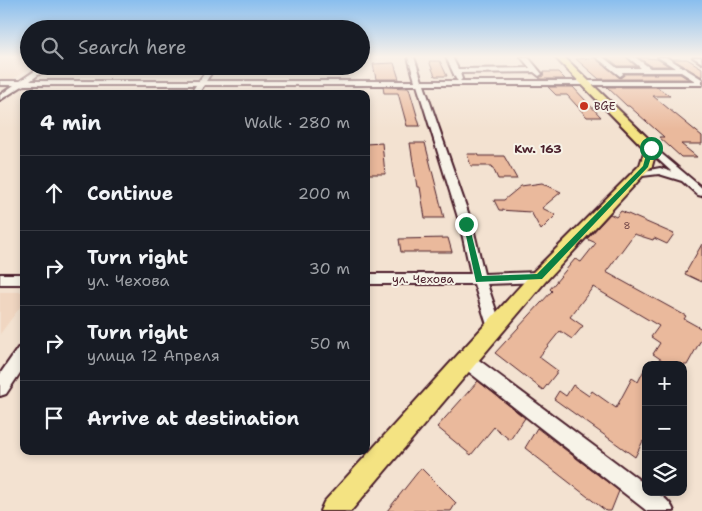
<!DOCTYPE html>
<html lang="en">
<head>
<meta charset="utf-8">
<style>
  body { margin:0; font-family:"Shantell Sans",sans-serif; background:#20242c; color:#f1f3f6 }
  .controls { position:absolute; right:15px; bottom:15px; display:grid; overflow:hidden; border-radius:10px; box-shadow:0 2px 8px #0003 }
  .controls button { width:45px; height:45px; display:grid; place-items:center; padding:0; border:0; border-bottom:1px solid #363941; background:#171b24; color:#f1f3f6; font:25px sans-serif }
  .stop { position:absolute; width:15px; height:15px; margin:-11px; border:4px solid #0b8043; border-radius:50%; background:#fff }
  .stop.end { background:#0b8043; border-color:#fff; box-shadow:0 1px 5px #0008 }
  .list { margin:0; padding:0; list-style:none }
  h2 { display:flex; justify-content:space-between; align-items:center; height:65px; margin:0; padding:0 20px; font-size:21px }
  h2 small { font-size:16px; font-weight:400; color:#9ea1a6 }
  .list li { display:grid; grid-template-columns:32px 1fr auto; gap:15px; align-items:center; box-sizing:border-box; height:75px; padding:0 20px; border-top:1px solid #363941 }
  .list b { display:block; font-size:19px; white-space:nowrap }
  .list p { margin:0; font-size:16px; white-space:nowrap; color:#9ea1a6 }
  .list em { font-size:16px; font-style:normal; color:#9ea1a6 }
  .icon { flex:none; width:28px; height:28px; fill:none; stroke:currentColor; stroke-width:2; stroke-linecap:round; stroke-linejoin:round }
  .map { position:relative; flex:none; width:702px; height:511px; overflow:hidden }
  .search { position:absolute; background:#171b24; box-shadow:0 2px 8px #0003; left:20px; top:20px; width:350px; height:55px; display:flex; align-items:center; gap:12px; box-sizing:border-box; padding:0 18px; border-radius:28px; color:#9ea1a6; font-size:19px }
  .panel { position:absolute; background:#171b24; box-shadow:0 2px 8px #0003; left:20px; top:90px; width:350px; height:365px; border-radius:10px }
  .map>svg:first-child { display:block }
</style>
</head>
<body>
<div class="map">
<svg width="702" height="511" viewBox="0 0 702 511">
  <rect width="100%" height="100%" fill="#f3e2d1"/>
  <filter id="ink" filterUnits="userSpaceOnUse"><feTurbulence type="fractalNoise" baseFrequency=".02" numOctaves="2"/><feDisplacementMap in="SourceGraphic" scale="10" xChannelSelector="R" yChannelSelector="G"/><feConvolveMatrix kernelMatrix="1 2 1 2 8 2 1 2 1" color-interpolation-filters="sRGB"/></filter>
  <g filter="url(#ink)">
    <path fill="#f0d6c1" d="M 0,57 L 29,57 L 29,66 L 33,66 L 10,81 L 0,81 Z
      M 0,292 L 24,292 L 24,302 L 0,334 Z"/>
    <path fill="#eab99c" stroke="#4a1f2b" d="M 607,57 L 626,57 L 636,66 L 618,66 Z
      M 638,57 L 657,59 L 669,66 L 651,66 Z
      M 595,58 L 620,78 L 625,74 L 680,74 L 688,79 L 599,79 L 576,59 Z
      M 672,59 L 687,59 L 702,68 L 702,77 Z
      M 429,61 L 440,61 L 447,76 L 435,76 Z
      M 394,63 L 399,79 L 376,79 L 373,64 Z
      M 543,72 L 558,72 L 565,79 L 541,79 L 539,78 L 543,76 Z
      M 383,87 L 409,88 L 420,126 L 407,126 L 398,93 L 384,93 Z
      M 548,87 L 573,87 L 601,117 L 587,117 L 567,95 L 556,95 Z
      M 607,87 L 657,87 L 670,96 L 653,96 L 702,136 L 702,144 L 681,144 L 697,157 L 681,157 L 659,137 L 664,137 L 629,106 L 627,106 Z
      M 382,143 L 385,174 L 366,174 L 366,144 Z
      M 410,143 L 425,143 L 444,218 L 425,218 L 420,187 L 417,187 Z
      M 467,154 L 478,154 L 479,156 L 504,156 L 517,179 L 498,179 L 492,166 L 471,166 Z
      M 542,183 L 561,192 L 542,208 L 556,215 L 541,230 L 531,212 L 499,210 L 494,200 L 504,200 L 521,186 Z
      M 621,211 L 674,234 L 667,244 L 654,238 L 653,240 L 634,234 L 606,272 L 686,316 L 684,319 L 702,329 L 702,338 L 687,365 L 659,365 L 662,360 L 653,354 L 660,343 L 651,337 L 659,326 L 593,287 L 570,317 L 583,326 L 572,339 L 560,331 L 539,357 L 558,371 L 543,390 L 495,353 L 552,291 L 550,289 L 575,259 L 581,262 L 596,243 L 587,239 L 610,214 L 616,217 Z
      M 448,238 L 452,252 L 401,252 L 399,239 Z
      M 702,244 L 702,282 L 685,274 Z
      M 646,366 L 646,443 L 643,441 L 635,457 L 554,399 L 559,391 L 566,396 L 573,385 L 589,396 L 592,391 L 616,408 L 632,378 L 638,382 Z
      M 478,381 L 525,418 L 510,440 L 494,427 L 471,455 L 437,427 Z
      M 537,428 L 619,491 L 611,511 L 606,511 L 525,448 Z
      M 421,468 L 456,503 L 451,511 L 387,511 Z"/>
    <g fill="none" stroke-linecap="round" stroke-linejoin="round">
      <g stroke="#4a1f2b" stroke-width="4">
        <path id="minor" d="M 408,57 L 414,57 L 422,81 L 458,81 L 456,79 L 446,57 L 452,57 L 458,69 L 530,68 L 521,57 L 528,57 L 542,74 L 539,76 L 534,72 L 460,73 L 462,79 L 460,81 L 695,81 L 681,72 L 622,72 L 623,74 L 620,76 L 596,57 L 603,57 L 617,68 L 641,68 L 628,57 L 635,57 L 650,68 L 675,68 L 658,57 L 666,57 L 702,79 L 702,85 L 424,85 L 472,224 L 484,274 L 539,272 L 544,273 L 546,277 L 544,281 L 539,282 L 487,284 L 502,328 L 500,332 L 495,334 L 490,332 L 488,328 L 474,284 L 366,284 L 366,274 L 471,274 L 460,224 L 417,85 L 204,85 L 198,94 L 190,94 L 196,85 L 24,85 L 0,100 L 0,95 L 14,85 L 0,85 L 0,81 L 20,81 L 42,66 L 50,66 L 30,81 L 199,81 L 210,66 L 216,66 L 206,81 L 415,81 Z
          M 693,57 L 701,57 L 702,63 Z
          M 651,145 L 702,188 L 702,196 L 698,195 L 682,181 L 659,174 L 634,177 L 634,173 L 660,168 L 672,172 L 648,150 L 646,148 Z
          M 0,274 L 24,274 L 24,284 L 0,284 Z
          M 24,346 L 24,367 L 6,394 L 0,396 L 0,374 L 18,348 Z
          M 466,353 L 472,355 L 646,485 L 646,492 C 659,492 669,499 674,511 L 647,511 L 460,365 L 458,360 L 460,355 Z"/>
      </g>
      <g stroke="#4a1f2b" stroke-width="4">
        <path id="major" d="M 555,57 L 564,57 L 655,145 L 657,148 L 652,166 L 545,282 L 351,511 L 320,511 L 324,502 L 533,272 L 640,165 L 645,149 Z"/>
      </g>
      <use href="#minor" fill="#f7f3e8" fill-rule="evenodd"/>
      <use href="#major" fill="#f4e382" fill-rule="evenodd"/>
    </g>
  </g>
  <linearGradient id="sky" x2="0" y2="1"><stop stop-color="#89beee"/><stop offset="0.44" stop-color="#faf2ea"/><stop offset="1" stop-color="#faf2ea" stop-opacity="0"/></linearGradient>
  <rect width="702" height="129" fill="url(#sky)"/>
  <path fill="#0b8043" d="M 651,146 L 654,148 L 648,167 L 542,279 L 476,282 L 463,222 L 469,224 L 482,276 L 537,274 L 643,166 L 648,148 Z"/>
  <circle fill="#c8321e" stroke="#f7f3e8" stroke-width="2" cx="584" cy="106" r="5"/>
  <g text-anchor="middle" stroke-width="4" stroke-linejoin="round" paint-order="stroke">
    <g font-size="10" fill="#724647">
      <text x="627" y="229">8</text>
    </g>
    <g font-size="11" fill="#4a1f2b" stroke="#f7f3e8" text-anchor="start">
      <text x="594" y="110">BGE</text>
    </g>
    <g font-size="12" font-weight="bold" fill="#4a1f2b" stroke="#f7f3e8">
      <text x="538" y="153">Kw. 163</text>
    </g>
    <g font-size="12" fill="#4a1f2b" stroke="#f7f3e8">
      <text x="423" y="283">ул. Чехова</text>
    </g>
  </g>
</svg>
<div class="controls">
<button>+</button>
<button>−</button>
<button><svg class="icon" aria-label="layers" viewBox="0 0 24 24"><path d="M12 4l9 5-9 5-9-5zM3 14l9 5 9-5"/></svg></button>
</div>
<div class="stop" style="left:651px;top:148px"></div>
<div class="stop end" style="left:466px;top:224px"></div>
<div class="search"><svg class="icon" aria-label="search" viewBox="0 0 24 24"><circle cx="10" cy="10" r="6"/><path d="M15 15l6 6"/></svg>Search here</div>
<section class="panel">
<h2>4 min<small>Walk · 280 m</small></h2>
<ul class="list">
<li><svg class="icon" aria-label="ahead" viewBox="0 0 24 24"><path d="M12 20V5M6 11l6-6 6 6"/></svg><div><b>Continue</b></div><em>200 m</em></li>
<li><svg class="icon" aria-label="right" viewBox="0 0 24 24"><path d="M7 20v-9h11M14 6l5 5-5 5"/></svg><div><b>Turn right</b><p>ул. Чехова</p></div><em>30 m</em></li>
<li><svg class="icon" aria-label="right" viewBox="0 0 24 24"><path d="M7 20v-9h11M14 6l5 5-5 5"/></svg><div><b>Turn right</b><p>улица 12 Апреля</p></div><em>50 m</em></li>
<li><svg class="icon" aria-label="arrive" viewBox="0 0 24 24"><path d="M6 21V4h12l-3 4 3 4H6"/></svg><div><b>Arrive at destination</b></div></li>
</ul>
</section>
</div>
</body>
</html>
